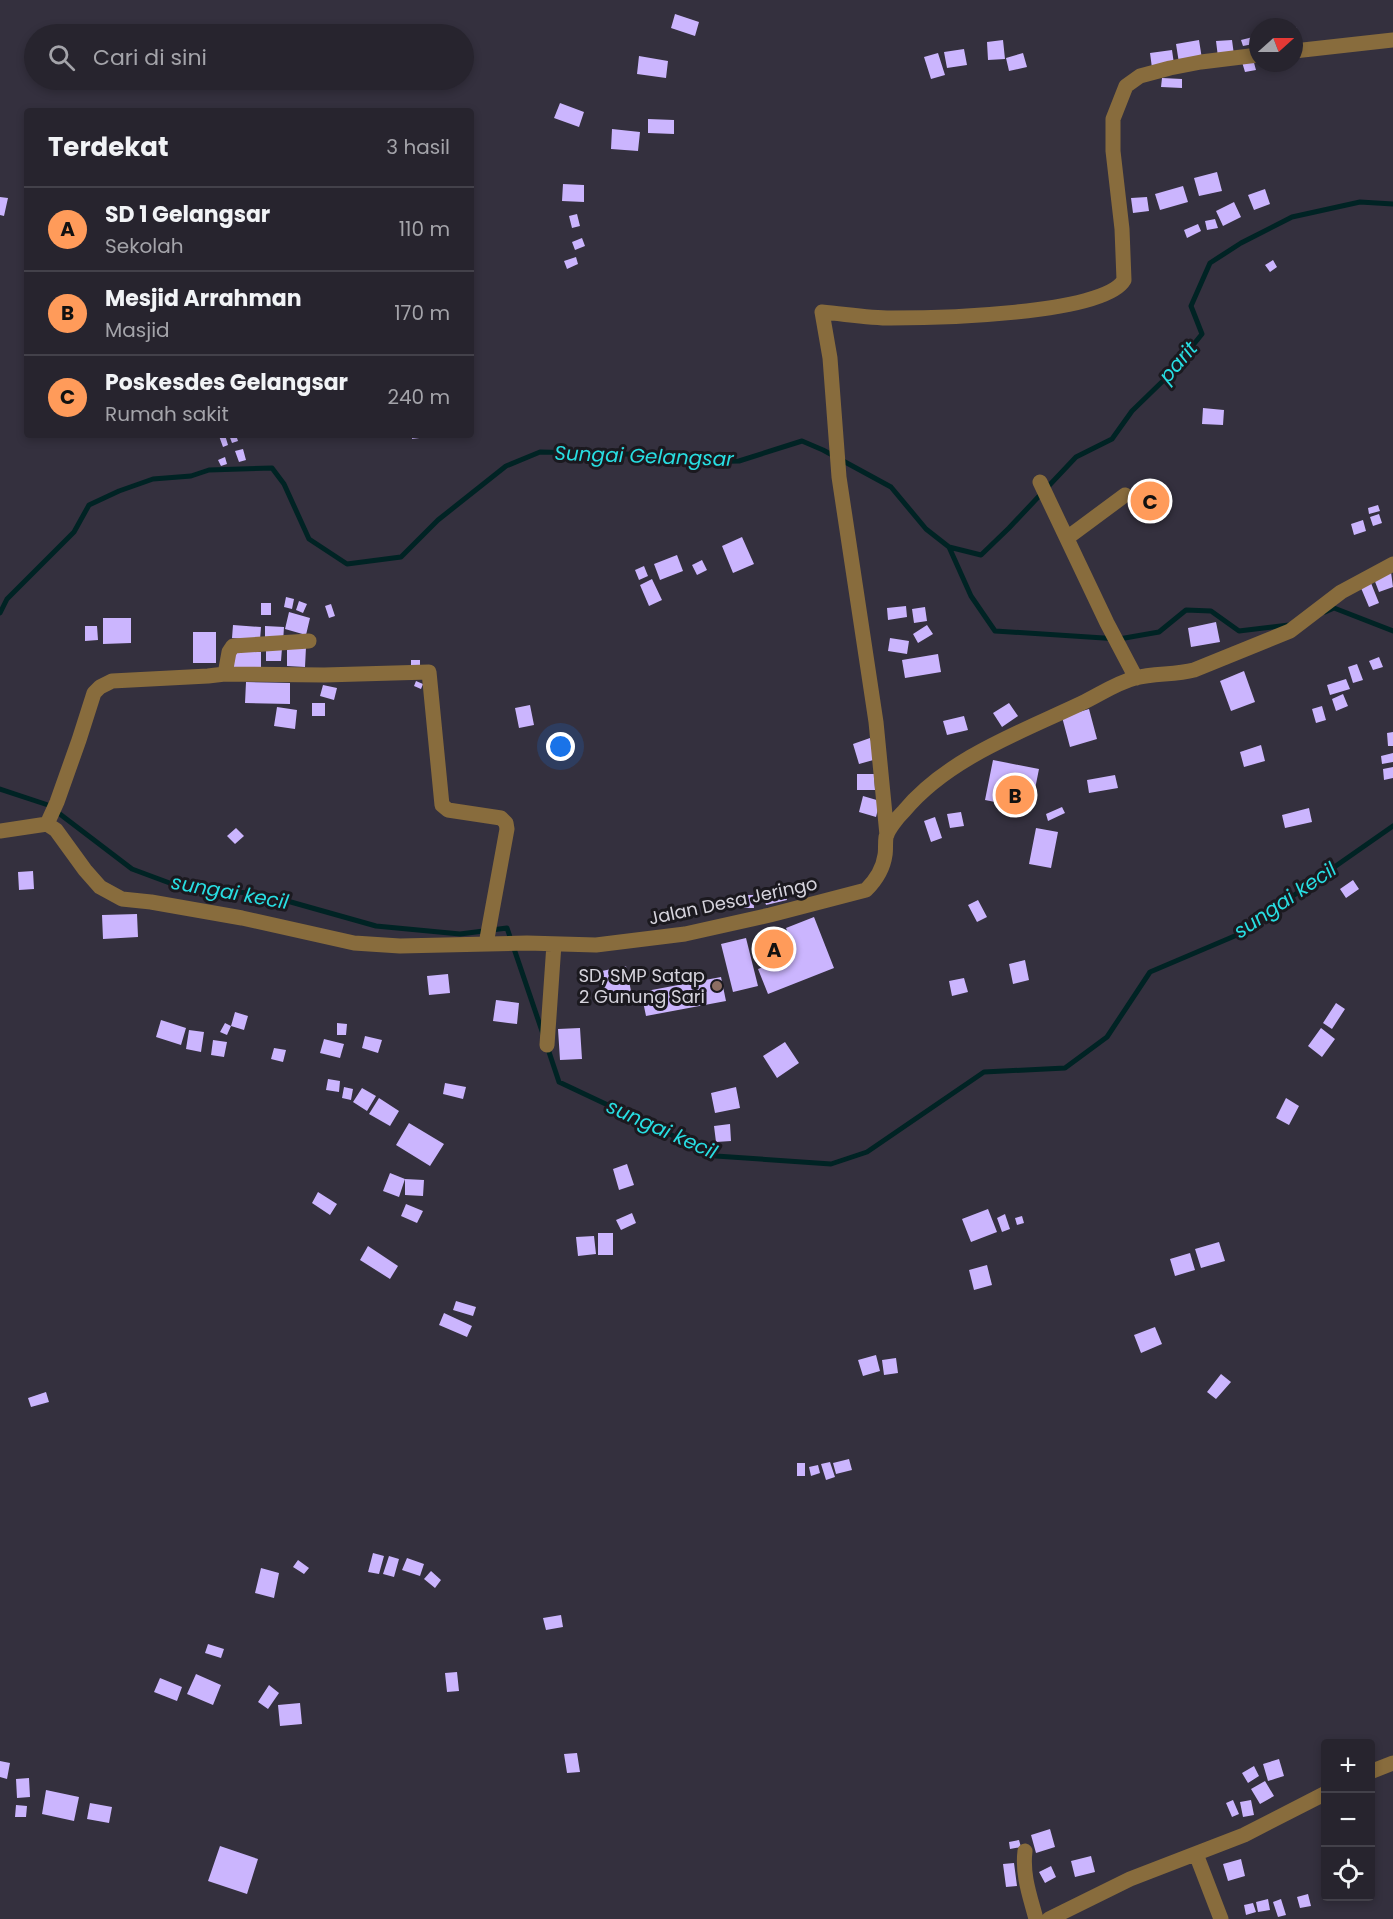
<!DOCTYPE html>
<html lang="id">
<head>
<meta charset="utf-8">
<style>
  body { margin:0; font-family:Poppins,sans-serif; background:#2f2c36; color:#f1f3f6 }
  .controls { position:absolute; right:18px; bottom:18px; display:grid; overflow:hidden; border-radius:6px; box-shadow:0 3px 9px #0003 }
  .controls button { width:54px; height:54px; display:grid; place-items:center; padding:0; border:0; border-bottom:2px solid #43414a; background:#27242e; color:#f1f3f6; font:30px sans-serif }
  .compass { position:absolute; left:1249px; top:18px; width:54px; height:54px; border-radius:50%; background:#27242e; box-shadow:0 3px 9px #0003; rotate:69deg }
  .you { position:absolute; left:561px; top:747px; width:21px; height:21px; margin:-15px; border:4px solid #fff; border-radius:50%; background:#1a73e8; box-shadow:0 0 0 9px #1a73e833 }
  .badge { display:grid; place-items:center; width:39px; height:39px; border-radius:50%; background:#ff9b5a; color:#111; font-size:20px; font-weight:700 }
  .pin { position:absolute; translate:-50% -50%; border:3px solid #fff; box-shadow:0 2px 6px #0006 }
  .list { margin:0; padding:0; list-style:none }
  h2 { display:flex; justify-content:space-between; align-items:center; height:78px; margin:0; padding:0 24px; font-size:26px }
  h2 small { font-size:20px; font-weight:400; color:#a4a4aa }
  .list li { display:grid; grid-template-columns:39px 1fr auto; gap:18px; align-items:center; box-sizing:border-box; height:84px; padding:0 24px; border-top:2px solid #43414a }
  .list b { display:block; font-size:22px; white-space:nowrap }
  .list p { margin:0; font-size:20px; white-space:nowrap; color:#a4a4aa }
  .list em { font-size:20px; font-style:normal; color:#a4a4aa }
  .icon { flex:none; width:33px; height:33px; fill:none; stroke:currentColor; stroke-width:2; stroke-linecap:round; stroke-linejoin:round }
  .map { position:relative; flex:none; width:1393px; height:1919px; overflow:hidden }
  .search { position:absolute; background:#27242e; box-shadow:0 3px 9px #0003; left:24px; top:24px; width:450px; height:66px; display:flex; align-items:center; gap:15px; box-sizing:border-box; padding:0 21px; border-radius:33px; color:#a4a4aa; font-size:22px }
  .panel { position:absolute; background:#27242e; box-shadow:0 3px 9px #0003; left:24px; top:108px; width:450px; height:330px; border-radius:6px }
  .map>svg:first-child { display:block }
</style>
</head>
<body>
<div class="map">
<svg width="1393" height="1919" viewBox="0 0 1393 1919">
  <rect width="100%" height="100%" fill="#34303e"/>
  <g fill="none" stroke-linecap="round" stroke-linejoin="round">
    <path stroke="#002324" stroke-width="5" d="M 949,547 L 981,555 L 1009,528 L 1076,457 L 1112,439 L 1132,411 L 1168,376 L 1202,334 L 1191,306 L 1210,263 L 1241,243 L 1292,217 L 1360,202 L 1393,204
      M 1325,612 L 1334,608 L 1393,631
      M 0,613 L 7,599 L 74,532 L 89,505 L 119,491 L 153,479 L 191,476 L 209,470 L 272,468 L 284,484 L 309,539 L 347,564 L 401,557 L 438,520 L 506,466 L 540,452 L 665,455 L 697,462 L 739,461 L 802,441 L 823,450 L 891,487 L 926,529 L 949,547 L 971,596 L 995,631 L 1119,639 L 1159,632 L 1186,610 L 1211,611 L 1239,631 L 1289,625
      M 0,789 L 48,805 L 132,869 L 175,885 L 266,895 L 376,926 L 460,934 L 507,928 L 543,1034
      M 547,1046 L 559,1082 L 716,1156 L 831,1164 L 867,1152 L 984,1072 L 1065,1068 L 1107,1037 L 1150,972 L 1237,935 L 1393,826"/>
  </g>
  <path fill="#cbb5fe" d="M 675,14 L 699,22 L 695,36 L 671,28 Z
    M 1296,27 L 1299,43 L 1294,43 L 1294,28 Z
    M 1257,36 L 1258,43 L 1243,46 L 1241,40 Z
    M 1003,40 L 1005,59 L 988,60 L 987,42 Z
    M 1199,40 L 1202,59 L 1179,63 L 1176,44 Z
    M 1232,40 L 1234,55 L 1218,57 L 1216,41 Z
    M 964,49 L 967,65 L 947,68 L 944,52 Z
    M 1172,50 L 1174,64 L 1152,68 L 1150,53 Z
    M 938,53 L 945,75 L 931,79 L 924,57 Z
    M 1023,53 L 1027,67 L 1009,71 L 1006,58 Z
    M 639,56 L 668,61 L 666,78 L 637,74 Z
    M 1253,59 L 1256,70 L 1245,72 L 1242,62 Z
    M 1162,78 L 1182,79 L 1182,88 L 1161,87 Z
    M 560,103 L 584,112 L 579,127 L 554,118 Z
    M 648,119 L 674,120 L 674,134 L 648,133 Z
    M 612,129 L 640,132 L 638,151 L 611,149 Z
    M 1217,172 L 1222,191 L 1199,196 L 1194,178 Z
    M 563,184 L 584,185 L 584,202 L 562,201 Z
    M 1183,186 L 1188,202 L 1160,210 L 1155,194 Z
    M 1265,189 L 1270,204 L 1254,210 L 1248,195 Z
    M 0,197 L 8,198 L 4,216 L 0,215 Z
    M 1147,197 L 1149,211 L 1133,213 L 1131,198 Z
    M 1234,202 L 1241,217 L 1223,226 L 1216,211 Z
    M 577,214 L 580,226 L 572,228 L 569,216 Z
    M 1215,219 L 1218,228 L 1207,230 L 1205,221 Z
    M 1198,224 L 1201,231 L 1187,238 L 1184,230 Z
    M 582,238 L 585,246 L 575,250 L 572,242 Z
    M 576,257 L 578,264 L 567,269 L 564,261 Z
    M 1273,260 L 1277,267 L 1270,272 L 1265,265 Z
    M 1203,408 L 1224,410 L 1223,425 L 1202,424 Z
    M 225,435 L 228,445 L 223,447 L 219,436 Z
    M 229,435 L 236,435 L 238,441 L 232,443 Z
    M 412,435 L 434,435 L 434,436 L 412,439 Z
    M 243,449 L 246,460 L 239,462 L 235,451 Z
    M 225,457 L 227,464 L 221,466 L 218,460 Z
    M 1378,505 L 1380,511 L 1369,514 L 1368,508 Z
    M 1379,514 L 1382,523 L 1373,526 L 1370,517 Z
    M 1363,520 L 1366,531 L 1354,535 L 1351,524 Z
    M 742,537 L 754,564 L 733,573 L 722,546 Z
    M 677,555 L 683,571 L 660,580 L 654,564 Z
    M 702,560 L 707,570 L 697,575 L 692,565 Z
    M 644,566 L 648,576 L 639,580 L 635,570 Z
    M 1391,572 L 1393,587 L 1379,592 L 1374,579 Z
    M 652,579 L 662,600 L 649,606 L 640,585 Z
    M 1371,583 L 1379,603 L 1369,607 L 1361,588 Z
    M 286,597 L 294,599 L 292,609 L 284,607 Z
    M 299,601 L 307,604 L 303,613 L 296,610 Z
    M 261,603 L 271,603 L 271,615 L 261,615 Z
    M 331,604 L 335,616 L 329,618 L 325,606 Z
    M 906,606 L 907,617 L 888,620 L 887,608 Z
    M 925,607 L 927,621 L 914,623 L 912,609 Z
    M 289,612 L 310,618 L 306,635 L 285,629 Z
    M 103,618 L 131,618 L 131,643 L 103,644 Z
    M 1216,622 L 1220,642 L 1191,647 L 1188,628 Z
    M 233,625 L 261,627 L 260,640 L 232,638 Z
    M 927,625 L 933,634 L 918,643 L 913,634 Z
    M 85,626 L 97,626 L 98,640 L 85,641 Z
    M 265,626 L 284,627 L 283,642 L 265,640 Z
    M 193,632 L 216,632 L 216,663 L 193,663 Z
    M 890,638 L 909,641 L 907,654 L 888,651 Z
    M 287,647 L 306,647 L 305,667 L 287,666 Z
    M 266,648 L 282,648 L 281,661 L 266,661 Z
    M 234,652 L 261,652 L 261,671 L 234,670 Z
    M 938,654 L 941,672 L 905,678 L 902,660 Z
    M 1379,657 L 1383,667 L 1373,670 L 1369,661 Z
    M 411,660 L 420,660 L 420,669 L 411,669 Z
    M 1357,664 L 1363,680 L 1353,683 L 1348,667 Z
    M 1244,671 L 1255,702 L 1231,711 L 1220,681 Z
    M 1346,679 L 1350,689 L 1330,695 L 1327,685 Z
    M 416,681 L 423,684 L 421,689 L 414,686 Z
    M 246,682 L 290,683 L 290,704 L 245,703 Z
    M 323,685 L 337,688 L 334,700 L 320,696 Z
    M 1343,694 L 1348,706 L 1336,711 L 1332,699 Z
    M 312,703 L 325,703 L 325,716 L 312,716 Z
    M 1009,703 L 1018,716 L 1002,727 L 993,713 Z
    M 530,705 L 534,725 L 519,728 L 515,708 Z
    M 1322,706 L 1326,720 L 1316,723 L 1312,709 Z
    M 277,707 L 297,710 L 295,729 L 274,726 Z
    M 1089,709 L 1097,739 L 1070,747 L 1062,717 Z
    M 964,716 L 968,730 L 947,735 L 943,721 Z
    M 1393,732 L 1393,746 L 1388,746 L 1387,733 Z
    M 870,738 L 877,759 L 859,764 L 853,744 Z
    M 1261,745 L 1265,761 L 1244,767 L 1240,752 Z
    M 1393,753 L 1393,762 L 1382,764 L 1381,756 Z
    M 993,760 L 1039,769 L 1031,809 L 985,800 Z
    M 1393,767 L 1393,778 L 1384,780 L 1383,769 Z
    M 857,774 L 874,774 L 875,790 L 857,790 Z
    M 1115,775 L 1118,788 L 1089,793 L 1087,780 Z
    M 863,796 L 880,801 L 876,817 L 859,812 Z
    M 1062,807 L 1065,813 L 1048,821 L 1046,814 Z
    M 1309,808 L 1312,822 L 1285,828 L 1282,815 Z
    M 961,812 L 964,826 L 950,828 L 947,814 Z
    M 935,817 L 942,838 L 931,842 L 924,821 Z
    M 236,828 L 244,836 L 235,844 L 227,836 Z
    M 1036,828 L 1058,832 L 1051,868 L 1029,864 Z
    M 33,871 L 34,889 L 19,890 L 18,872 Z
    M 1353,880 L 1359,889 L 1346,898 L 1340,889 Z
    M 784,886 L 787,900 L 766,905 L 762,891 Z
    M 737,895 L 753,895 L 754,908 L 737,908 Z
    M 978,900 L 987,917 L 977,922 L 968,905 Z
    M 137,914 L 138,937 L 103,939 L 102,915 Z
    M 814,917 L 834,968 L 768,994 L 758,969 L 796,954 L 786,928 Z
    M 746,938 L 758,986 L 733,992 L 721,944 Z
    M 1025,960 L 1029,980 L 1013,984 L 1009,964 Z
    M 626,966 L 632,996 L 603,1002 L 597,972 Z
    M 448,974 L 450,993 L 429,995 L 427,976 Z
    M 721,977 L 726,1001 L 646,1016 L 641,992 Z
    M 964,978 L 968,992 L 952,996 L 949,981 Z
    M 496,1000 L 519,1003 L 517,1024 L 493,1021 Z
    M 1336,1003 L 1345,1009 L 1332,1029 L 1323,1023 Z
    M 235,1012 L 248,1016 L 244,1030 L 231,1026 Z
    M 161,1020 L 186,1028 L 181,1045 L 156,1037 Z
    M 225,1023 L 231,1026 L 227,1035 L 220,1032 Z
    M 337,1023 L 347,1024 L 346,1035 L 337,1035 Z
    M 580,1028 L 582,1059 L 560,1060 L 558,1029 Z
    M 1321,1028 L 1335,1039 L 1322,1057 L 1308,1046 Z
    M 189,1030 L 204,1032 L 201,1052 L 186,1049 Z
    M 365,1036 L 382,1040 L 378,1053 L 362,1048 Z
    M 324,1039 L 344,1044 L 340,1058 L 320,1053 Z
    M 213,1040 L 227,1042 L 224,1057 L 211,1055 Z
    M 785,1042 L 799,1063 L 777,1078 L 763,1056 Z
    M 274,1048 L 286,1050 L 283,1062 L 271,1059 Z
    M 328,1079 L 340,1081 L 339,1092 L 326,1090 Z
    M 445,1083 L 466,1087 L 463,1099 L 443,1094 Z
    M 344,1087 L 353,1089 L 351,1100 L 342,1098 Z
    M 736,1087 L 740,1108 L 715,1113 L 711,1093 Z
    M 362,1088 L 376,1096 L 367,1111 L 353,1102 Z
    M 379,1098 L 399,1111 L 390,1126 L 369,1114 Z
    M 1286,1098 L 1299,1106 L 1289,1125 L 1276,1118 Z
    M 409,1123 L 444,1144 L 430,1166 L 396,1145 Z
    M 730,1124 L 731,1141 L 716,1142 L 714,1126 Z
    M 627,1164 L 634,1185 L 619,1190 L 613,1169 Z
    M 390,1173 L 405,1179 L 399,1197 L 383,1191 Z
    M 405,1179 L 424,1180 L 423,1196 L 405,1195 Z
    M 318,1192 L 337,1204 L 330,1215 L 312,1203 Z
    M 406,1204 L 423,1211 L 417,1223 L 401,1216 Z
    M 988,1209 L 997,1232 L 971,1242 L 962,1219 Z
    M 632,1213 L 636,1223 L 621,1230 L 616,1220 Z
    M 1005,1214 L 1010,1229 L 1002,1232 L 997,1218 Z
    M 1022,1216 L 1024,1223 L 1017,1225 L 1015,1218 Z
    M 598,1233 L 613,1233 L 613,1255 L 598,1255 Z
    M 594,1236 L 596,1254 L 578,1256 L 576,1237 Z
    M 1219,1242 L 1225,1261 L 1201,1268 L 1195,1249 Z
    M 368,1246 L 398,1266 L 390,1279 L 360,1260 Z
    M 1190,1253 L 1195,1270 L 1175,1276 L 1170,1259 Z
    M 987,1265 L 992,1285 L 974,1290 L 969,1270 Z
    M 456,1301 L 476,1307 L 473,1316 L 453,1310 Z
    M 444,1313 L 472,1326 L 467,1337 L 439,1325 Z
    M 1155,1327 L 1162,1344 L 1141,1353 L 1134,1335 Z
    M 876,1355 L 880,1371 L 863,1376 L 858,1360 Z
    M 896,1358 L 898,1373 L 884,1375 L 882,1360 Z
    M 1221,1374 L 1231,1382 L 1216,1399 L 1207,1392 Z
    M 46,1392 L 49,1402 L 31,1407 L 28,1398 Z
    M 849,1459 L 852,1470 L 836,1474 L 833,1463 Z
    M 830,1462 L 835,1477 L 826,1480 L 821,1464 Z
    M 797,1463 L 805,1463 L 805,1476 L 797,1476 Z
    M 818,1465 L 820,1473 L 811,1476 L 809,1467 Z
    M 373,1553 L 384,1556 L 379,1574 L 368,1572 Z
    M 389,1556 L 399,1559 L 394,1577 L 383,1574 Z
    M 407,1558 L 424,1564 L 420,1576 L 402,1570 Z
    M 298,1560 L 309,1568 L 304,1574 L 293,1567 Z
    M 261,1568 L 279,1573 L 274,1598 L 255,1593 Z
    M 431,1571 L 441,1580 L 435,1588 L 424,1579 Z
    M 561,1615 L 563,1627 L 546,1630 L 543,1618 Z
    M 208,1644 L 224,1649 L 221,1658 L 205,1653 Z
    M 457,1672 L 459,1691 L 447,1692 L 445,1673 Z
    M 196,1674 L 221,1685 L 213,1705 L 187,1694 Z
    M 160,1678 L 182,1687 L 177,1701 L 154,1692 Z
    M 269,1685 L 279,1693 L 268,1709 L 258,1702 Z
    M 300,1703 L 302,1724 L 280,1726 L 278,1705 Z
    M 577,1753 L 580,1772 L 567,1773 L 564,1754 Z
    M 1279,1759 L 1284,1776 L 1268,1781 L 1263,1764 Z
    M 0,1761 L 10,1763 L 7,1779 L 0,1777 Z
    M 1254,1766 L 1259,1776 L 1248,1783 L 1242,1773 Z
    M 29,1778 L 30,1797 L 17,1798 L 16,1779 Z
    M 1265,1781 L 1274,1796 L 1260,1804 L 1251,1789 Z
    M 46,1790 L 79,1797 L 74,1821 L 42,1814 Z
    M 1233,1800 L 1239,1814 L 1232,1817 L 1226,1803 Z
    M 1251,1800 L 1254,1815 L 1243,1817 L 1240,1802 Z
    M 90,1803 L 112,1807 L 109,1823 L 87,1819 Z
    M 16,1805 L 27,1806 L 26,1817 L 15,1817 Z
    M 1050,1829 L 1055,1847 L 1036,1853 L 1031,1835 Z
    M 1019,1840 L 1021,1847 L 1010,1849 L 1009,1842 Z
    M 220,1846 L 258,1859 L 247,1894 L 208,1881 Z
    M 1091,1856 L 1095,1872 L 1075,1877 L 1071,1861 Z
    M 1241,1859 L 1245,1876 L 1228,1881 L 1223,1864 Z
    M 1014,1863 L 1017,1886 L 1006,1887 L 1003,1864 Z
    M 1051,1866 L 1056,1877 L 1045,1883 L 1039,1872 Z
    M 1308,1894 L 1311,1906 L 1300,1908 L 1297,1897 Z
    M 1268,1899 L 1270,1910 L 1258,1912 L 1256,1902 Z
    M 1281,1899 L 1286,1915 L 1278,1917 L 1273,1902 Z
    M 1253,1903 L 1256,1912 L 1246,1915 L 1244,1905 Z"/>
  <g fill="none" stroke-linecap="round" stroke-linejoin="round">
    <path stroke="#886c3d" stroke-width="15" d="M 1294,51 L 1393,40
      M 1040,482 L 1107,623 L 1136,678
      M 1067,538 L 1125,495
      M 225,674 L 229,652 L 233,646 L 309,641
      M 47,824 L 57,802 L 79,740 L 94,693 L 100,687 L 112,681 L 208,676 L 225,674 L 324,675 L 429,672 L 442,805 L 448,810 L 501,818 L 506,823 L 507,829 L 486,944
      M 0,831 L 47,824 L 56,830 L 85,870 L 100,887 L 122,899 L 151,902 L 242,918 L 354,943 L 400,946 L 527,943 L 596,945 L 685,934 L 770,915 L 866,890 C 876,880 883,870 885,855 C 886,850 885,843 886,837 C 888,829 898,817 904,811 C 948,758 1021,732 1082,703 C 1099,695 1116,683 1135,678 C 1154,673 1175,675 1194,670 L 1290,631 L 1341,592 L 1393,564
      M 887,835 L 876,722 L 839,477 L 830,358 L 822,312 C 845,314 869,318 891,318 C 933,318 1104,315 1124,280 L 1122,229 L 1113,151 L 1113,119 L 1126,86 L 1140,76 L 1170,68 L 1201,62 L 1258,55
      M 547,1045 L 554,944
      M 1370,1772 L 1393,1763
      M 1025,1851 C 1022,1875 1030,1896 1036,1919
      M 1196,1854 L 1221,1919
      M 1049,1919 L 1130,1879 L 1244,1835 L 1326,1793"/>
  </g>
  <circle fill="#8d6e63" stroke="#1b191f" stroke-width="2" cx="717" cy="986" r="6"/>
  <g text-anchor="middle" stroke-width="6" stroke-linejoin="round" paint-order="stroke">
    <g font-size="18" fill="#d5d3dc" stroke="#1b191f">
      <text transform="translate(733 901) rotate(-12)" y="6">Jalan Desa Jeringo</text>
    </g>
    <g font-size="18" fill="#d5d3dc" stroke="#1b191f" text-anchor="end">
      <text x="705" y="982">SD, SMP Satap<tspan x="705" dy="21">2 Gunung Sari</tspan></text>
    </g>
    <g font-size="20" font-style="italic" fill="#28dee2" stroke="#1b191f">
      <text transform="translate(1178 362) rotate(-49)" y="7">parit</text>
      <text transform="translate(644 456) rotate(2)" y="7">Sungai Gelangsar</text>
      <text transform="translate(230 892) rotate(10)" y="7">sungai kecil</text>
      <text transform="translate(1285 900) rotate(-34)" y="7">sungai kecil</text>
      <text transform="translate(662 1129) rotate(24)" y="7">sungai kecil</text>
    </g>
  </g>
</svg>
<div class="controls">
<button>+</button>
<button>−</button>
<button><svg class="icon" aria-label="locate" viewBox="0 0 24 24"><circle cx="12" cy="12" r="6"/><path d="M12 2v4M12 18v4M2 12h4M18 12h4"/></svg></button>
</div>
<svg class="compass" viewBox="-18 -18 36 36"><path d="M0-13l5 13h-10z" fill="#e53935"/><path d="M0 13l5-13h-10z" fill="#a4a4aa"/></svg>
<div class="you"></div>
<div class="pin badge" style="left:774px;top:949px">A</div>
<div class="pin badge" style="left:1015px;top:795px">B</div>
<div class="pin badge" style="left:1150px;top:501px">C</div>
<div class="search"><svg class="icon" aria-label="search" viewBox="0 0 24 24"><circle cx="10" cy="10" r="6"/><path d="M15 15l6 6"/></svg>Cari di sini</div>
<section class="panel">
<h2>Terdekat<small>3 hasil</small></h2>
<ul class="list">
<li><span class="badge">A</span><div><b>SD 1 Gelangsar</b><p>Sekolah</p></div><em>110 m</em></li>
<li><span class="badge">B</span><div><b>Mesjid Arrahman</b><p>Masjid</p></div><em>170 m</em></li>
<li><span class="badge">C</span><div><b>Poskesdes Gelangsar</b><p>Rumah sakit</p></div><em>240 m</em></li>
</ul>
</section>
</div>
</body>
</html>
